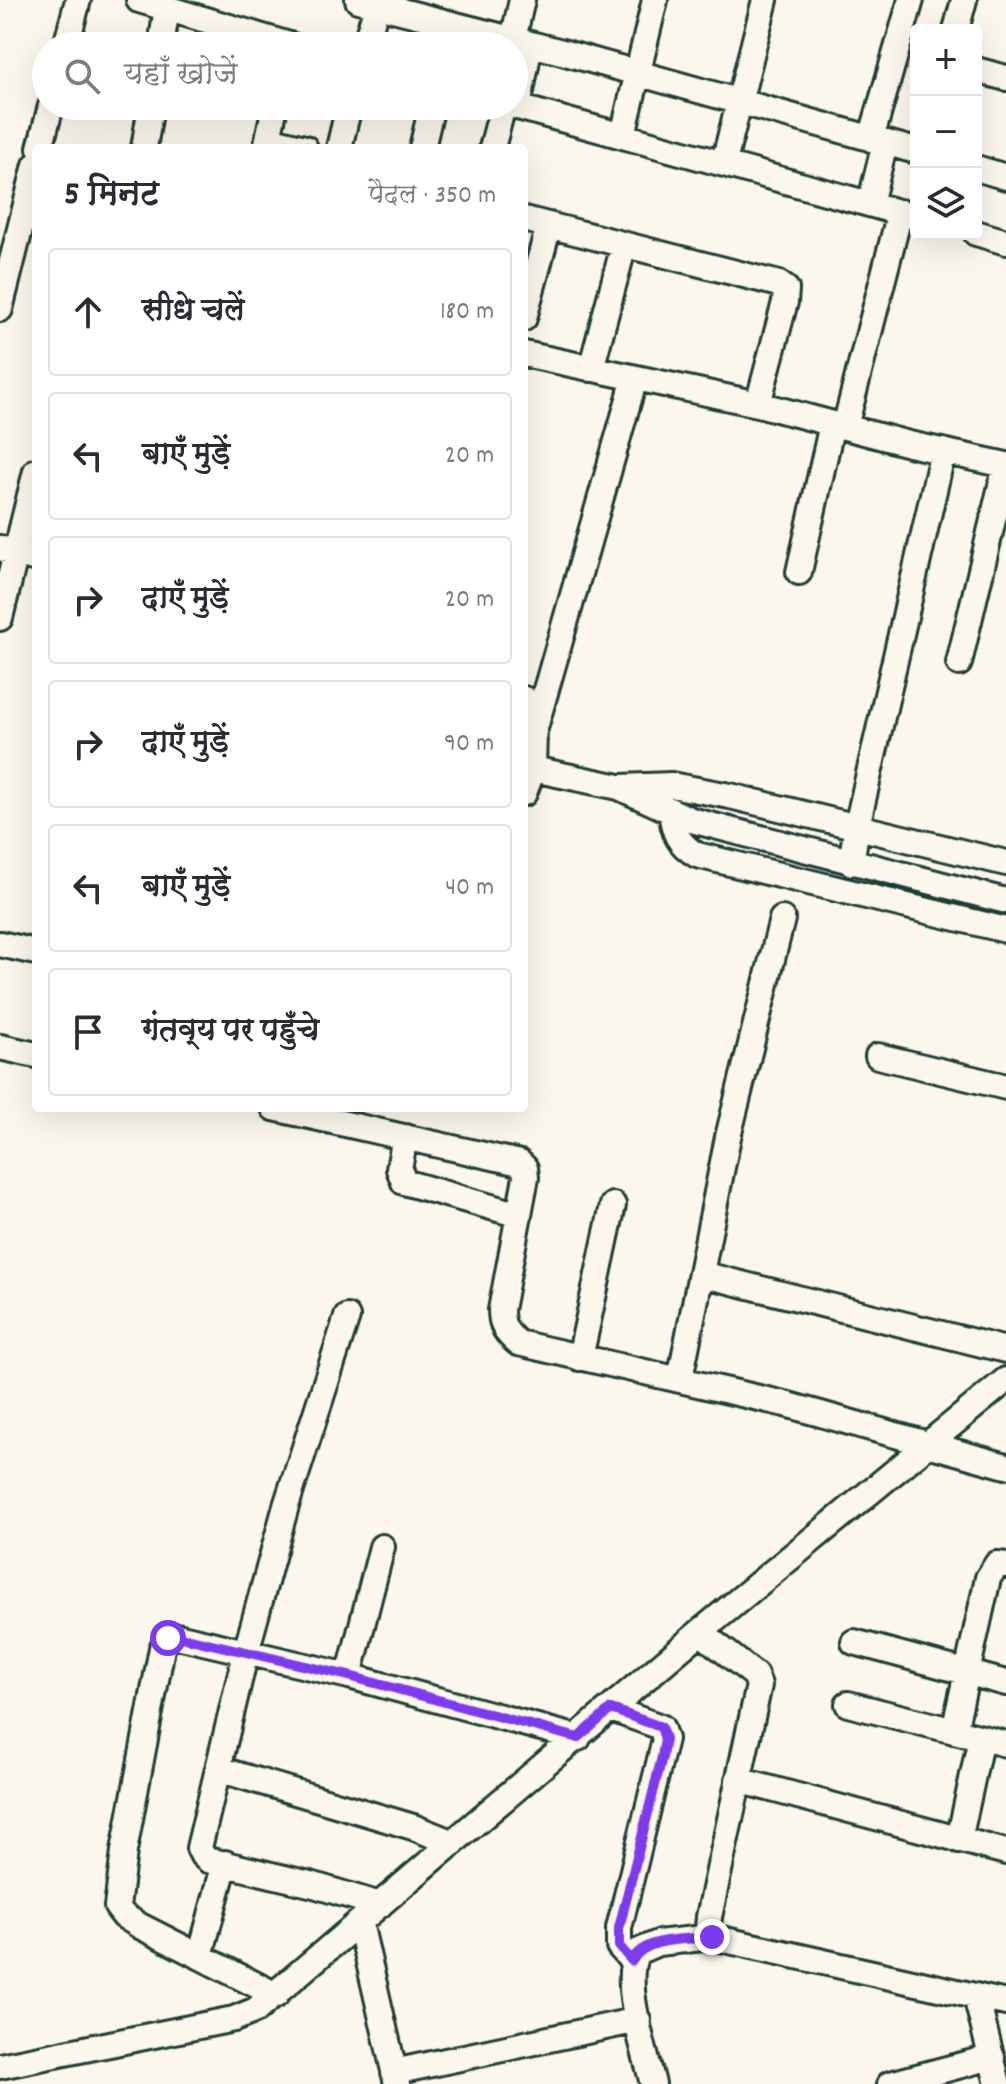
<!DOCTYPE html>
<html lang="hi">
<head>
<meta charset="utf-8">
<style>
  body { margin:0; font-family:Dekko,"Playpen Sans Deva",sans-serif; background:#f7f7f7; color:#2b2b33 }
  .controls { position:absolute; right:24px; top:24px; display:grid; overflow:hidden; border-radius:8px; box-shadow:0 8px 32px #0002 }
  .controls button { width:72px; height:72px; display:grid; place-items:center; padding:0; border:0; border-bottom:2px solid #e1e1e2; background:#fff; color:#2b2b33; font:40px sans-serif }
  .stop { position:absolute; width:24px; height:24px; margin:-18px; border:6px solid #7c3aed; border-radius:50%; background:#fff }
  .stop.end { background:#7c3aed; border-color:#fff; box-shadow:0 2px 8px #0008 }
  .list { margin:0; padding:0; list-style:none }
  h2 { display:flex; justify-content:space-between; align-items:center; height:104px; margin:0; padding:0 32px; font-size:34px }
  h2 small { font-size:26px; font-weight:400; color:#7c7c81 }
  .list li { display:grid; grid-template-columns:52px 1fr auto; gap:24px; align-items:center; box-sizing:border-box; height:128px; margin:0 16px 16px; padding:0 16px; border:2px solid #e1e1e2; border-radius:8px }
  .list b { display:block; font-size:30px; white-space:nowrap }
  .list em { font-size:26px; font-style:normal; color:#7c7c81 }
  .icon { flex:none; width:44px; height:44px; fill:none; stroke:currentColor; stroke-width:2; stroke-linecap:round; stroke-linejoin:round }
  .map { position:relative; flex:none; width:1006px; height:2084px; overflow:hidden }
  .search { position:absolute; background:#fff; box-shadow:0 8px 32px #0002; left:32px; top:32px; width:496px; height:88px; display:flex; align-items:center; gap:20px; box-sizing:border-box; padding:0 28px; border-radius:44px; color:#7c7c81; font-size:30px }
  .panel { position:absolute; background:#fff; box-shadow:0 8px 32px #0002; left:32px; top:144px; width:496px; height:968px; border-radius:8px }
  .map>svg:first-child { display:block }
</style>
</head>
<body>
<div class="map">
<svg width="1006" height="2084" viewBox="0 0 1006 2084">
  <rect width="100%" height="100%" fill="#fbf7ec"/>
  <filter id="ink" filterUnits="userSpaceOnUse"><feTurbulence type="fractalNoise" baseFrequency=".0125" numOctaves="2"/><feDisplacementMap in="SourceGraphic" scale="16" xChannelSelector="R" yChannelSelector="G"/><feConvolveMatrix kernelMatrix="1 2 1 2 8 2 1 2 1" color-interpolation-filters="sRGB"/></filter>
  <g filter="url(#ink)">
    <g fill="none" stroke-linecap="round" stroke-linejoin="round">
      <g stroke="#1f3d34" stroke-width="30">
        <path id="minor" d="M 139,0 L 293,46
          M 358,0 L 562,52 L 916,151
          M 956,30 L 964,0
          M 513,39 L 522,0
          M 66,46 L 78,0
          M 161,46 L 167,8
          M 365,46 L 377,5
          M 976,70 L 1006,78
          M 514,106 L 916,217
          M 518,107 L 530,44
          M 623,135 L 655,0
          M 268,139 L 305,148
          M 871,139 L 911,0
          M 40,148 L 51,106
          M 144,148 L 151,106
          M 266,148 L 275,106
          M 339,148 L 349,106
          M 422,148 L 432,106
          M 492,148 L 503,106
          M 724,162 L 765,0
          M 976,168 L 1006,177
          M 870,204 L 885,143
          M 524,219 L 779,284 L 786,289 L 785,302 L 758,404
          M 976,233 L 1006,242
          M 0,309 L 36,165
          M 524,318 L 549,225
          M 524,354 L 758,404 L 909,444 L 1006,465
          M 591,369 L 624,245
          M 845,427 L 900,212
          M 0,548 L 36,559
          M 799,572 L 832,424
          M 0,618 L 36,471
          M 959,663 L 1006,465
          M 524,699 L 534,730 L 533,769 L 619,787 L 691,820 L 1006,901
          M 535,728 L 635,378
          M 621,787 L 671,785 L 730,796 L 1006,863
          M 524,793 L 533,769
          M 671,812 C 674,833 678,844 697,855 L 1006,930
          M 851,863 L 857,826 L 943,451
          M 0,944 L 36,952
          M 0,1047 L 36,1055
          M 878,1056 L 1006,1087
          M 274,1108 L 520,1163 L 525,1168 L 526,1177 L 501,1310 C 501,1326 506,1333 518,1343 L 785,1404 L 1006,1466
          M 405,1137 L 399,1169 L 404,1182 L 519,1215
          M 701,1274 L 1006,1350
          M 347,1317 L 286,1506 L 246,1652 L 199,1848 L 203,1856 L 208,1860 L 314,1885 L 380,1905
          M 580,1358 L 613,1205
          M 680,1379 L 728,1137 L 782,919
          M 700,1632 L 755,1675 L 759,1685 L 709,1917 L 708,1928 L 712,1937 L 1006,2003
          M 854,1642 L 1006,1683
          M 349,1676 L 382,1547
          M 848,1704 L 1006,1744
          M 611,1709 L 661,1727 L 665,1739 L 619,1928 L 619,1946 L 632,1961
          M 954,1731 L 988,1578 L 997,1564 L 1006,1565
          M 218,1769 L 413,1827 L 453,1843
          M 738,1780 L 1006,1852
          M 959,1840 L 981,1738
          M 360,1923 L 397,2084
          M 200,1956 L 225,1863
          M 276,1995 L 140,1926 L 124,1916 L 117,1907 L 124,1851 L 162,1648 L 168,1638 L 177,1636 L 349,1676 L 578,1738
          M 976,1996 L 998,2084
          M 0,2066 L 234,2019 L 256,2010 L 700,1632 L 1006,1380
          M 394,2072 L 638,2020
          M 653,2084 C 645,2051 621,1982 637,1952 L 658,1943 L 712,1937
          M 890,2084 L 992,2057"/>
      </g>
      <use href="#minor" stroke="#fbf7ec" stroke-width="24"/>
    </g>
  </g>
  <g fill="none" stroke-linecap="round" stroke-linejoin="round" filter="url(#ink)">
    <path stroke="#7c3aed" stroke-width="10" d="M 168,1638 L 177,1636 L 349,1676 L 578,1738 L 611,1709 L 661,1727 L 665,1739 L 662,1757 L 619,1928 L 619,1946 L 632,1961 C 645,1936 688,1940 712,1937"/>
  </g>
</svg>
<div class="controls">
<button>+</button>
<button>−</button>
<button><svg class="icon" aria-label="layers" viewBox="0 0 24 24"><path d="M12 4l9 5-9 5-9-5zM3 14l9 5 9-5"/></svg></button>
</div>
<div class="stop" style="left:168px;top:1638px"></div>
<div class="stop end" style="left:712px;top:1937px"></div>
<div class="search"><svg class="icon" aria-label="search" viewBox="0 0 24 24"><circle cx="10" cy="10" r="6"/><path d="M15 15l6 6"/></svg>यहाँ खोजें</div>
<section class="panel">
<h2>5 मिनट<small>पैदल · 350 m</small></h2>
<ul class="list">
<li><svg class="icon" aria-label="ahead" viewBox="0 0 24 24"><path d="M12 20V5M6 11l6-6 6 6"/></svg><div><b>सीधे चलें</b></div><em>180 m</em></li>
<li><svg class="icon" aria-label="left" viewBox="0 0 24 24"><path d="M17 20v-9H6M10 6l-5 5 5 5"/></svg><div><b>बाएँ मुड़ें</b></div><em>20 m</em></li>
<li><svg class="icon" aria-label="right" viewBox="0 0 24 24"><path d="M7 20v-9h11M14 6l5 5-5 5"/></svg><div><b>दाएँ मुड़ें</b></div><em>20 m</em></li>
<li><svg class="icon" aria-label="right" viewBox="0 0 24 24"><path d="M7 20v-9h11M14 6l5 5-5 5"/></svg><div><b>दाएँ मुड़ें</b></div><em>90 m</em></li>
<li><svg class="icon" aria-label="left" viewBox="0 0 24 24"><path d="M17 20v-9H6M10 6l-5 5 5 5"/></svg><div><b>बाएँ मुड़ें</b></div><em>40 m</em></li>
<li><svg class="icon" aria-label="arrive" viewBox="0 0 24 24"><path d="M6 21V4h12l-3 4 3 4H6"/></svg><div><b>गंतव्य पर पहुँचे</b></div></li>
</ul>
</section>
</div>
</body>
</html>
